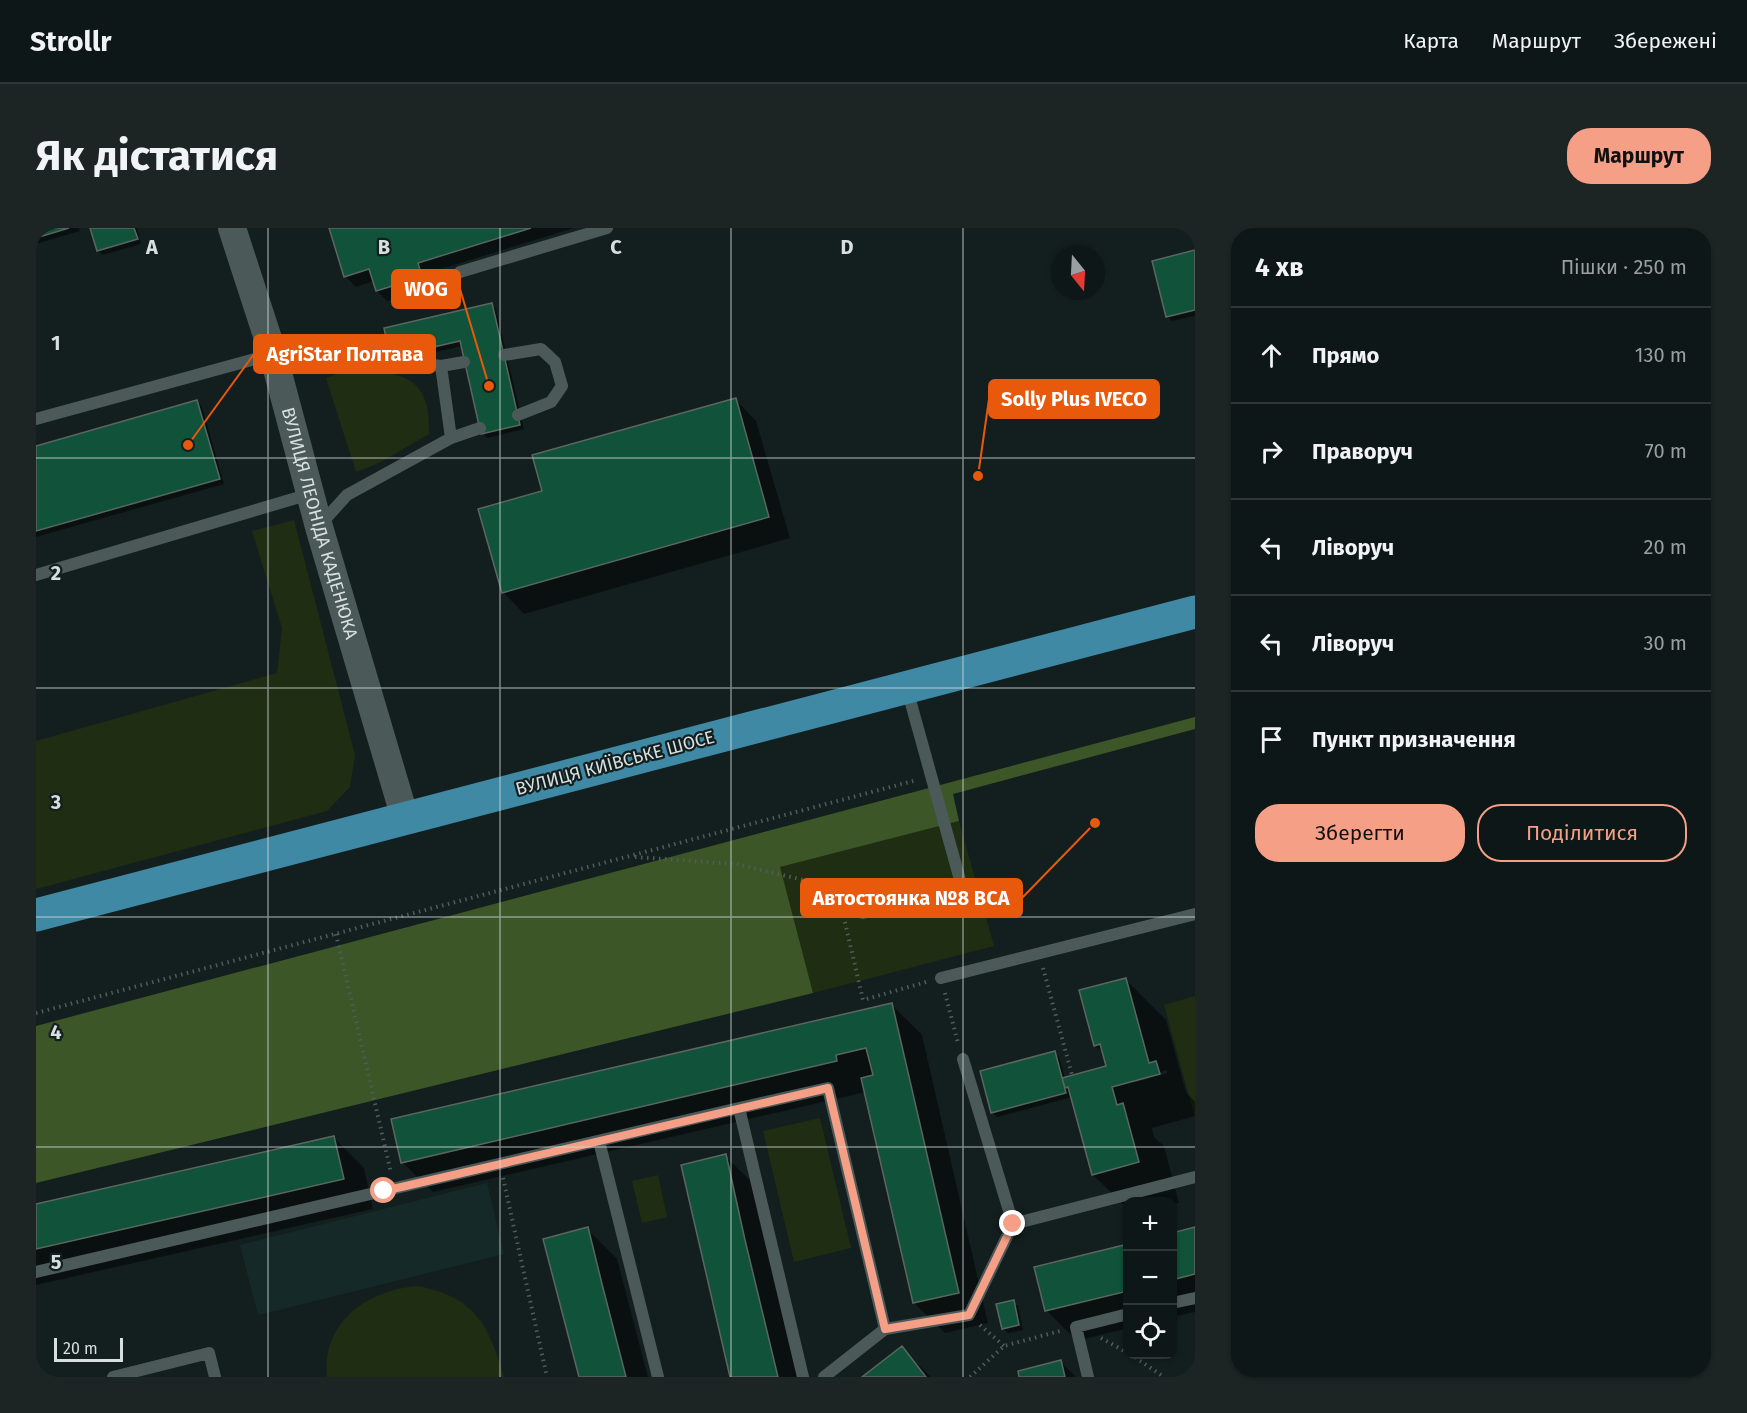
<!DOCTYPE html>
<html lang="uk">
<head>
<meta charset="utf-8">
<style>
  body { margin:0; font-family:"Fira Sans",sans-serif; background:#1c2424; color:#f1f3f6 }
  .controls { position:absolute; right:18px; bottom:18px; display:grid; overflow:hidden; border-radius:12px; box-shadow:0 2px 4px #0004 }
  .controls button { width:54px; height:54px; display:grid; place-items:center; padding:0; border:0; border-bottom:2px solid #2e3636; background:#0e1717; color:#f1f3f6; font:30px sans-serif }
  .compass { position:absolute; left:1015px; top:18px; width:54px; height:54px; border-radius:50%; background:#0e1717; box-shadow:0 2px 4px #0004; rotate:162deg }
  .scale { position:absolute; left:18px; bottom:15px; width:69px; box-sizing:border-box; padding-left:6px; border:3px solid #d7dfdf; border-top:0; font-size:16px; line-height:21px; white-space:nowrap; color:#d7dfdf; -webkit-text-stroke:4px #131f1f; paint-order:stroke }
  .stop { position:absolute; width:18px; height:18px; margin:-14px; border:4px solid #f49f86; border-radius:50%; background:#fff }
  .stop.end { background:#f49f86; border-color:#fff; box-shadow:0 2px 6px #0008 }
  .list { margin:0; padding:0; list-style:none }
  h2 { display:flex; justify-content:space-between; align-items:center; height:78px; margin:0; padding:0 24px; font-size:26px }
  h2 small { font-size:20px; font-weight:400; color:#9b9fa1 }
  .list li { display:grid; grid-template-columns:39px 1fr auto; gap:18px; align-items:center; box-sizing:border-box; height:96px; padding:0 24px; border-top:2px solid #2e3636 }
  .list b { display:block; font-size:22px; white-space:nowrap }
  .list em { font-size:20px; font-style:normal; color:#9b9fa1 }
  .actions { display:flex; gap:12px; padding:18px 24px }
  .actions a { flex:1; padding:14px 0; border:2px solid #f49f86; border-radius:24px; text-align:center; font-size:21px; color:#f49f86 }
  .actions .main { background:#f49f86; color:#111 }
  .icon { flex:none; width:33px; height:33px; fill:none; stroke:currentColor; stroke-width:2; stroke-linecap:round; stroke-linejoin:round }
  .map { position:relative; flex:none; width:1159px; height:1149px; overflow:hidden; border-radius:24px }
  header { display:flex; align-items:center; gap:36px; box-sizing:border-box; height:84px; padding:0 30px; background:#0e1717; border-bottom:2px solid #2e3636 }
  header strong { font-size:28px }
  nav { display:flex; gap:33px; margin-inline-start:auto; font-size:21px }
  .intro { display:flex; align-items:center; justify-content:space-between; box-sizing:border-box; height:144px; padding:0 36px }
  h1 { margin:0; font-size:42px }
  .button { padding:15px 27px; border-radius:24px; background:#f49f86; color:#111; font-size:21px; font-weight:700 }
  main { display:flex; gap:36px; padding:0 36px }
  aside { flex:1; background:#0e1717; border-radius:24px; box-shadow:0 2px 4px #0004 }
  .map>svg:first-child { display:block }
</style>
</head>
<body>
<header>
<strong>Strollr</strong>
<nav><a>Карта</a><a>Маршрут</a><a>Збережені</a></nav>
</header>
<div class="intro"><h1>Як дістатися</h1><a class="button">Маршрут</a></div>
<main>
<div class="map">
<svg width="1159" height="1149" viewBox="0 0 1159 1149">
  <rect width="100%" height="100%" fill="#131f1f"/>
  <path fill="#152929" d="M 451,955 L 468,1026 L 222,1087 L 204,1017 Z"/>
  <path fill="#1f2d13" d="M 340,144 C 382,146 394,165 393,206 L 343,235 L 320,244 L 290,150 L 304,145 Z
    M 258,292 L 319,527 L 314,559 L 291,583 L 0,661 L 0,513 L 241,445 L 246,400 L 216,303 Z
    M 923,593 L 958,718 L 777,765 L 743,639 Z
    M 1159,768 L 1159,890 L 1128,777 Z
    M 784,890 L 815,1020 L 758,1034 L 727,903 Z
    M 622,947 L 631,989 L 606,995 L 596,953 Z
    M 382,1058 C 438,1069 453,1096 468,1149 L 291,1149 C 286,1093 332,1062 382,1058 Z"/>
  <path fill="#3d5627" d="M 1159,489 L 1159,501 L 917,566 L 923,593 L 744,639 L 777,765 L 0,955 L 0,798 Z"/>
  <path fill="#0007" fill-rule="evenodd" d="M 0,0 L 43,0 L 44,3 L 0,16 Z
    M 55,0 L 101,0 L 105,16 L 67,27 L 62,23 Z
    M 294,0 L 538,0 L 392,45 L 396,59 L 351,73 L 341,63 L 338,53 L 320,59 L 309,48 Z
    M 1152,0 L 1159,0 L 1159,7 Z
    M 1159,24 L 1159,88 L 1136,93 L 1131,88 L 1118,34 Z
    M 455,76 L 460,81 L 488,201 L 451,210 L 447,205 L 426,118 L 361,133 L 356,129 Z
    M 699,171 L 720,193 L 754,310 L 488,386 L 467,364 L 508,264 Z
    M 161,174 L 166,179 L 188,256 L 0,309 L 0,220 Z
    M 1089,751 L 1130,792 L 1150,864 L 1159,874 L 1159,888 L 1116,900 L 1118,909 L 1128,918 L 1143,975 L 1136,977 L 1136,974 L 1092,974 L 1092,981 L 1057,947 L 1036,869 L 961,889 L 956,884 L 1018,825 L 1023,829 L 1029,850 L 1072,839 L 1069,827 L 1059,817 ZM 1131,842 L 1131,845 L 1100,854 L 1098,852 Z
    M 855,776 L 886,807 L 952,1095 L 909,1105 L 878,1075 L 830,864 L 397,964 L 366,934 Z
    M 298,910 L 328,940 L 337,981 L 0,1057 L 0,977 Z
    M 689,928 L 720,958 L 764,1149 L 696,1149 Z
    M 551,1001 L 581,1031 L 612,1149 L 545,1149 Z
    M 1159,1001 L 1159,1084 L 1136,1089 L 1136,1007 Z
    M 1092,1018 L 1092,1100 L 1041,1113 L 1011,1083 L 1000,1040 Z
    M 977,1074 L 982,1078 L 987,1102 L 972,1105 L 967,1100 Z
    M 865,1120 L 895,1149 L 828,1149 Z
    M 1025,1134 L 1040,1149 L 985,1149 Z"/>
  <path fill="#10523a" stroke="#5b6660" stroke-width="1.5" d="M 0,0 L 33,0 L 0,10 Z
    M 54,0 L 98,0 L 102,11 L 61,23 Z
    M 293,0 L 495,0 L 382,35 L 386,49 L 340,63 L 333,41 L 308,49 Z
    M 1159,22 L 1159,82 L 1130,89 L 1116,33 Z
    M 456,75 L 484,197 L 445,206 L 424,113 L 354,129 L 348,100 Z
    M 700,170 L 733,289 L 466,365 L 442,281 L 506,263 L 496,227 Z
    M 161,172 L 184,251 L 0,303 L 0,218 Z
    M 1090,750 L 1113,835 L 1120,833 L 1124,846 L 1076,859 L 1081,877 L 1087,875 L 1103,934 L 1056,947 L 1032,859 L 1029,860 L 1026,850 L 1070,838 L 1064,816 L 1058,818 L 1043,762 Z
    M 856,775 L 923,1065 L 877,1075 L 825,850 L 837,847 L 830,820 L 800,827 L 801,833 L 365,935 L 355,891 Z
    M 1019,823 L 1030,865 L 955,885 L 944,843 Z
    M 298,908 L 308,951 L 0,1021 L 0,976 Z
    M 690,926 L 709,1012 L 742,1149 L 694,1149 L 645,937 Z
    M 552,999 L 566,1056 L 590,1149 L 543,1149 L 507,1011 Z
    M 1159,999 L 1159,1046 L 1136,1052 L 1136,1005 Z
    M 1092,1016 L 1092,1063 L 1009,1083 L 998,1039 Z
    M 978,1072 L 983,1097 L 966,1101 L 960,1076 Z
    M 866,1118 L 890,1149 L 826,1149 Z
    M 1025,1132 L 1029,1149 L 983,1149 L 982,1143 Z"/>
  <g fill="none" stroke-linecap="round" stroke-linejoin="round">
    <path stroke="#505b5b" stroke-width="4" stroke-dasharray="1.5 4.5" stroke-linecap="butt" d="M 599,629 L 700,636 L 801,660 L 827,772 L 890,754
      M 300,706 L 355,945
      M 1007,740 L 1036,847
      M 909,765 L 922,815
      M 0,785 L 881,552
      M 467,950 L 511,1149
      M 944,1097 L 968,1118
      M 1065,1110 L 1092,1125
      M 1094,1126 L 1128,1149
      M 934,1149 L 968,1118 L 1024,1103"/>
    <path stroke="#4c5959" stroke-width="12" d="M 424,44 L 571,0
      M 468,127 L 505,121 L 519,134 L 526,158 L 515,174 L 482,187
      M 405,138 L 415,210
      M 0,191 L 237,126 L 334,129 L 405,138 L 428,134
      M 283,298 L 311,267 L 415,210 L 444,200
      M 0,347 L 274,266
      M 827,685 L 926,659 L 871,461
      M 905,750 L 1159,686
      M 927,831 L 977,996
      M 703,880 L 792,860 L 849,1101
      M 563,913 L 622,1149
      M 0,1044 L 703,880 L 767,1149
      M 1136,1075 L 1159,1070
      M 77,1149 L 173,1125 L 179,1149
      M 788,1149 L 849,1101 L 933,1087 L 977,996 L 1159,949
      M 1052,1149 L 1040,1099 L 1092,1086"/>
    <path stroke="#4c5959" stroke-width="28" id="s1" d="M 196,0 L 237,126 L 283,299 L 369,590"/>
    <path stroke="#3f89a4" stroke-width="33" d="M 0,687 L 1159,384"/>
  </g>
  <g fill="none" stroke-linecap="round" stroke-linejoin="round">
    <path stroke="#f49f86" stroke-width="8" d="M 348,963 L 792,860 L 849,1101 L 933,1087 L 977,996"/>
  </g>
  <path fill="none" stroke="#d7dfdf" stroke-width="1.5" stroke-opacity="0.55" d="M 232,0 L 232,1149M 464,0 L 464,1149M 695,0 L 695,1149M 927,0 L 927,1149M 0,230 L 1159,230M 0,460 L 1159,460M 0,689 L 1159,689M 0,919 L 1159,919"/>
  <g text-anchor="middle" stroke-width="4.5" stroke-linejoin="round" paint-order="stroke">
    <g font-size="18" fill="#d7dfdf" stroke="#131f1f">
      <text dy="6" stroke="none"><textPath href="#s1" startOffset="308">ВУЛИЦЯ ЛЕОНІДА КАДЕНЮКА</textPath></text>
      <text transform="translate(579 535) rotate(-15)" y="6">ВУЛИЦЯ КИЇВСЬКЕ ШОСЕ</text>
    </g>
  </g>
  <g font-size="20" text-anchor="middle" font-weight="bold" fill="#d7dfdf" stroke="#131f1f" stroke-width="4.5" stroke-linejoin="round" paint-order="stroke">
    <text x="116" y="26">A</text>
    <text x="348" y="26">B</text>
    <text x="580" y="26">C</text>
    <text x="811" y="26">D</text>
    <text x="20" y="122">1</text>
    <text x="20" y="352">2</text>
    <text x="20" y="581">3</text>
    <text x="20" y="811">4</text>
    <text x="20" y="1041">5</text>
  </g>
  <path fill="none" stroke="#e8590c" stroke-width="2" d="M453 158L424 61M152 217L218 126M942 248L953 171M1059 595L986 670"/>
  <g fill="#e8590c" stroke="#131f1f" stroke-width="2">
    <circle cx="453" cy="158" r="6"/>
    <circle cx="152" cy="217" r="6"/>
    <circle cx="942" cy="248" r="6"/>
    <circle cx="1059" cy="595" r="6"/>
  </g>
  <g fill="#e8590c" stroke="#e8590c" stroke-width="2">
    <rect x="356" y="42" width="68" height="38" rx="6"/>
    <rect x="218" y="107" width="181" height="38" rx="6"/>
    <rect x="953" y="152" width="170" height="38" rx="6"/>
    <rect x="765" y="651" width="221" height="38" rx="6"/>
  </g>
  <g font-size="20" text-anchor="middle" font-weight="bold" fill="#fff">
    <text x="390" y="68">WOG</text>
    <text x="309" y="133">AgriStar Полтава</text>
    <text x="1038" y="178">Solly Plus IVECO</text>
    <text x="875" y="677">Автостоянка №8 ВСА</text>
  </g>
</svg>
<div class="controls">
<button>+</button>
<button>−</button>
<button><svg class="icon" aria-label="locate" viewBox="0 0 24 24"><circle cx="12" cy="12" r="6"/><path d="M12 2v4M12 18v4M2 12h4M18 12h4"/></svg></button>
</div>
<svg class="compass" viewBox="-18 -18 36 36"><path d="M0-13l5 13h-10z" fill="#e53935"/><path d="M0 13l5-13h-10z" fill="#9b9fa1"/></svg>
<div class="scale">20 m</div>
<div class="stop" style="left:348px;top:963px"></div>
<div class="stop end" style="left:977px;top:996px"></div>
</div>
<aside>
<h2>4 хв<small>Пішки · 250 m</small></h2>
<ul class="list">
<li><svg class="icon" aria-label="ahead" viewBox="0 0 24 24"><path d="M12 20V5M6 11l6-6 6 6"/></svg><div><b>Прямо</b></div><em>130 m</em></li>
<li><svg class="icon" aria-label="right" viewBox="0 0 24 24"><path d="M7 20v-9h11M14 6l5 5-5 5"/></svg><div><b>Праворуч</b></div><em>70 m</em></li>
<li><svg class="icon" aria-label="left" viewBox="0 0 24 24"><path d="M17 20v-9H6M10 6l-5 5 5 5"/></svg><div><b>Ліворуч</b></div><em>20 m</em></li>
<li><svg class="icon" aria-label="left" viewBox="0 0 24 24"><path d="M17 20v-9H6M10 6l-5 5 5 5"/></svg><div><b>Ліворуч</b></div><em>30 m</em></li>
<li><svg class="icon" aria-label="arrive" viewBox="0 0 24 24"><path d="M6 21V4h12l-3 4 3 4H6"/></svg><div><b>Пункт призначення</b></div></li>
</ul>
<div class="actions"><a class="main">Зберегти</a><a>Поділитися</a></div>
</aside>
</main>
</body>
</html>
